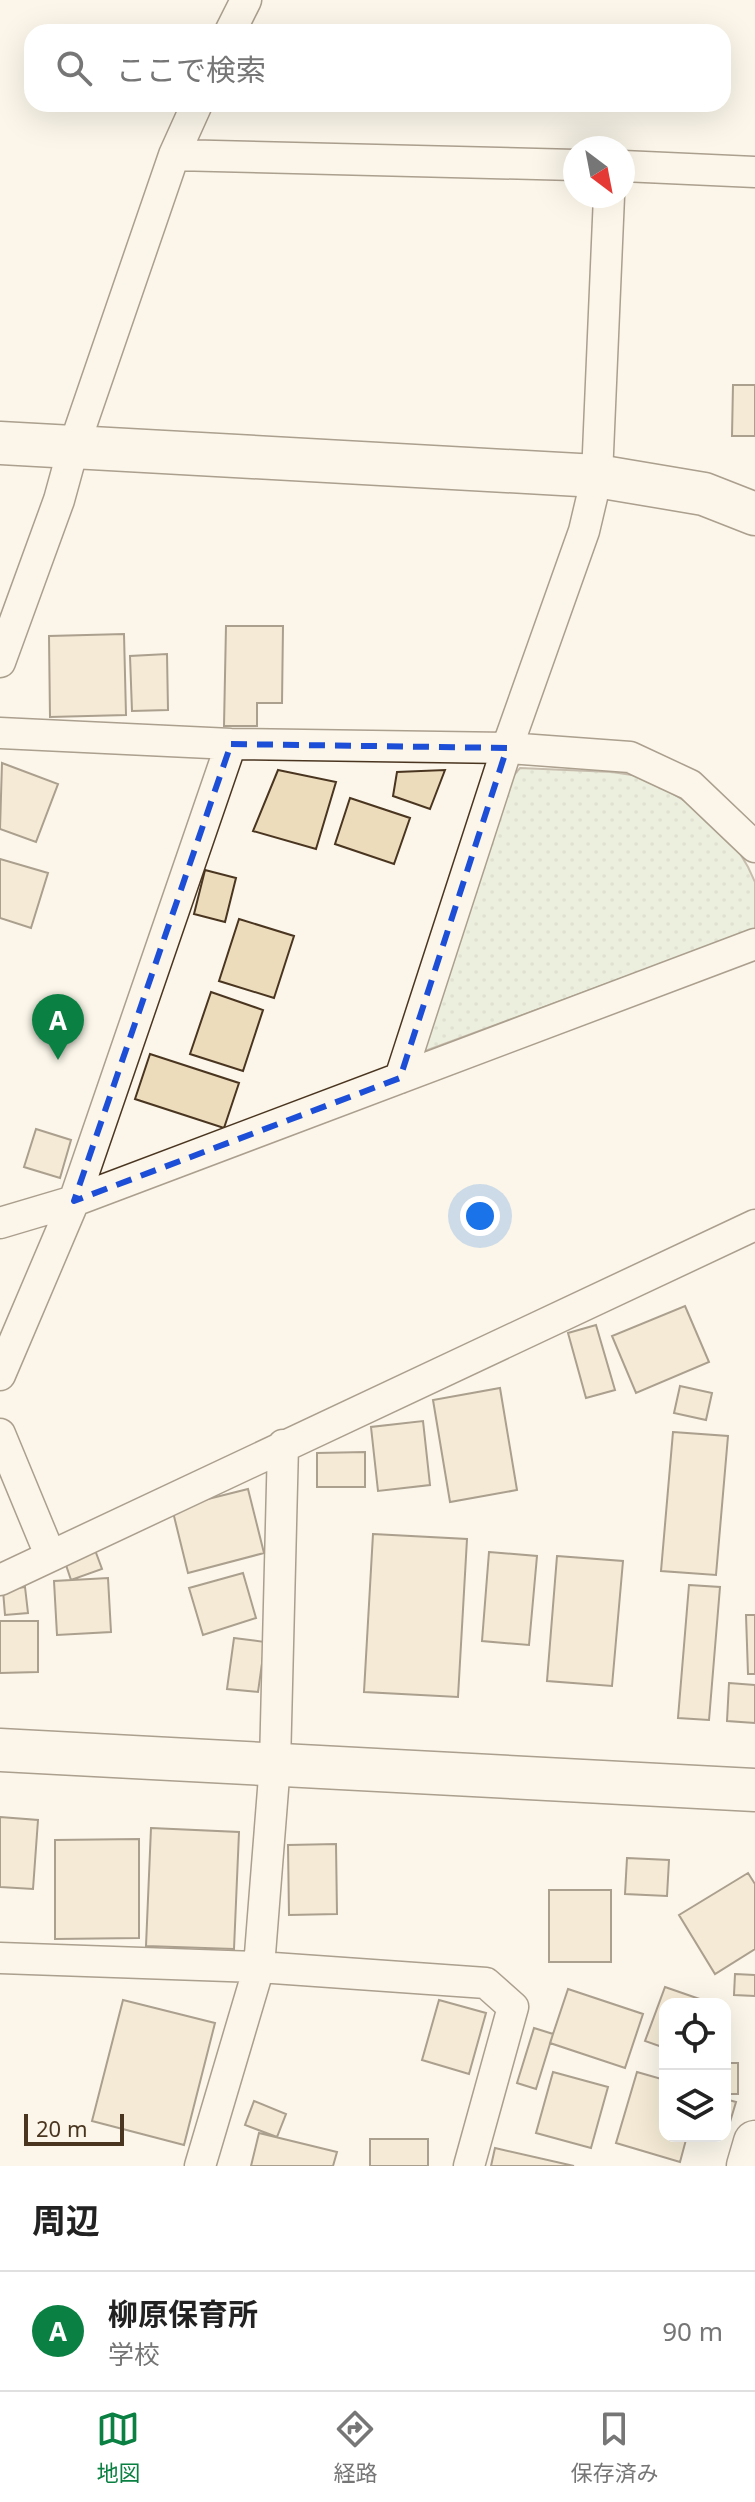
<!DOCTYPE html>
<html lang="ja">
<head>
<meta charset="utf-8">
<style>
  body { margin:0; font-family:"Noto Sans","Noto Sans JP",sans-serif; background:#f6f6f6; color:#222 }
  .controls { position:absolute; right:24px; bottom:24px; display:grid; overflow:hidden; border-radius:16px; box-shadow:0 8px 32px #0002 }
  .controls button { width:72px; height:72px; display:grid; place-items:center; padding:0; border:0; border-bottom:2px solid #e0e0e0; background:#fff; color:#222; font:40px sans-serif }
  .compass { position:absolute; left:563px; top:136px; width:72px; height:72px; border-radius:50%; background:#fff; box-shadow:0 8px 32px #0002; rotate:148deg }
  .scale { position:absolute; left:24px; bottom:20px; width:100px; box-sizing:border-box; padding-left:8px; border:4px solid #4a3520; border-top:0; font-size:22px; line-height:28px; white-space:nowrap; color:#4a3520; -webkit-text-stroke:6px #fbf6e9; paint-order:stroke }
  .you { position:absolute; left:480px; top:1216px; width:28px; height:28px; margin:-20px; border:6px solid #fff; border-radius:50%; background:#1a73e8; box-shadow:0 0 0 12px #1a73e833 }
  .badge { display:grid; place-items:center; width:52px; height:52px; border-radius:50%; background:#0b8043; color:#fff; font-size:26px; font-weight:700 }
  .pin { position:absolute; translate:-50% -66px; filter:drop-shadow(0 2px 4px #0008) }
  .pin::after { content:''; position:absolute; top:42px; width:28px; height:24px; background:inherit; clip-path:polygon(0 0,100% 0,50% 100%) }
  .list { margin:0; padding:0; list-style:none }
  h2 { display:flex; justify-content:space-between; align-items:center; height:104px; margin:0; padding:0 32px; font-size:34px }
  h2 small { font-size:26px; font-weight:400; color:#767676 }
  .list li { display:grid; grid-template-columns:52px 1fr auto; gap:24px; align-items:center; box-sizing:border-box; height:120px; padding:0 32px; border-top:2px solid #e0e0e0 }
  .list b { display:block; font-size:30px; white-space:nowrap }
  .list p { margin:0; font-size:26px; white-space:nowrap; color:#767676 }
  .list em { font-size:26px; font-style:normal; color:#767676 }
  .icon { flex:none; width:44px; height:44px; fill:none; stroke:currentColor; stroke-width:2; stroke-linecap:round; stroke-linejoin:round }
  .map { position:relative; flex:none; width:755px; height:2166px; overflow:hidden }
  .search { position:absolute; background:#fff; box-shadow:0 8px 32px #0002; left:24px; right:24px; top:24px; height:88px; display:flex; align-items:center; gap:20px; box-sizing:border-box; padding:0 28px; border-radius:24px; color:#767676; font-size:30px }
  .sheet { height:224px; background:#fff }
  nav { display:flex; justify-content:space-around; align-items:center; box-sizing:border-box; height:112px; border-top:2px solid #e0e0e0; background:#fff; font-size:22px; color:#767676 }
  nav a { display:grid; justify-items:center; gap:4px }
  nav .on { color:#0b8043 }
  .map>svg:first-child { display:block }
</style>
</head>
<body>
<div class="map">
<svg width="755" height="2166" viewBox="0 0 755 2166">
  <defs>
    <pattern id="park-dots" width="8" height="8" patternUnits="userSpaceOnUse" patternTransform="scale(2)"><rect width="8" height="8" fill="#dce7d0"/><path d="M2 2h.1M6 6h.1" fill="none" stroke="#bec7b2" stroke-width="1.8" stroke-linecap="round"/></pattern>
  </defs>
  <rect width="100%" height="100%" fill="#fbf6e9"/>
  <path fill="url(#park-dots)" stroke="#887966" stroke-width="2" d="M 520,768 L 612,772 L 645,777 L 693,806 L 729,835 L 748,867 L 755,882 L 755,929 L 425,1051 L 420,1040 L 513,776 Z"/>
  <path fill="#ecdcbc" stroke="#4a3520" stroke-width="2" d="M 733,385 L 755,385 L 755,436 L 732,436 Z
    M 226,626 L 283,626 L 282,703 L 257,703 L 257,726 L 224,726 Z
    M 124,634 L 126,715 L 50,717 L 49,636 Z
    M 167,654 L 168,710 L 132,711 L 130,656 Z
    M 2,763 L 58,784 L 36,842 L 0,829 Z
    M 278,770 L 336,782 L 316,849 L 253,831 Z
    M 445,770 L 430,809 L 393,796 L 397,772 Z
    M 350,798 L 410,818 L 394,864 L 335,844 Z
    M 0,859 L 48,873 L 31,928 L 0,918 Z
    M 205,870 L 236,878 L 225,922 L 194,914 Z
    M 239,919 L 294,936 L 274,998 L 219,981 Z
    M 211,992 L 263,1010 L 243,1071 L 190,1054 Z
    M 150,1054 L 239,1083 L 224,1128 L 135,1099 Z
    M 36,1129 L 71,1140 L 60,1178 L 24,1167 Z
    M 685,1306 L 709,1362 L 636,1393 L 612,1336 Z
    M 596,1325 L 615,1390 L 586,1398 L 568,1333 Z
    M 680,1386 L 712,1393 L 706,1420 L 674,1413 Z
    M 500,1388 L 517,1490 L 450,1502 L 433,1400 Z
    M 423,1421 L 430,1485 L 378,1491 L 371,1427 Z
    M 673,1432 L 728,1436 L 716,1575 L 661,1571 Z
    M 365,1452 L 365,1487 L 317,1487 L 317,1453 Z
    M 248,1489 L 264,1553 L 188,1573 L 172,1508 Z
    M 373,1534 L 467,1539 L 458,1697 L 364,1692 Z
    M 95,1550 L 102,1569 L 71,1580 L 65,1562 Z
    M 489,1552 L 537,1556 L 529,1645 L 482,1641 Z
    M 557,1556 L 623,1561 L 612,1686 L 547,1681 Z
    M 243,1573 L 256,1618 L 203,1635 L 189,1588 Z
    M 108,1578 L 111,1632 L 57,1635 L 54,1581 Z
    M 689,1585 L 720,1587 L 709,1720 L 678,1718 Z
    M 25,1587 L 28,1613 L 5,1615 L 3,1590 Z
    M 746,1615 L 755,1615 L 755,1674 L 748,1674 Z
    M 0,1621 L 38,1621 L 38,1672 L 0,1673 Z
    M 234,1638 L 265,1642 L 258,1692 L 227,1689 Z
    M 729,1683 L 755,1685 L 755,1723 L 727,1721 Z
    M 0,1817 L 38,1820 L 33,1889 L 0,1887 Z
    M 151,1828 L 239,1832 L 234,1949 L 146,1946 Z
    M 139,1839 L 139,1938 L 55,1939 L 55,1840 Z
    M 336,1844 L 337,1914 L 289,1915 L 288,1845 Z
    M 627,1858 L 669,1860 L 667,1896 L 625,1894 Z
    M 748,1873 L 755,1884 L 755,1949 L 715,1974 L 679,1915 Z
    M 549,1890 L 611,1890 L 611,1962 L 549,1962 Z
    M 735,1974 L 755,1975 L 755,1996 L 734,1995 Z
    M 665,1987 L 714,2004 L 665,2004 L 665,2048 L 645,2041 Z
    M 568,1989 L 643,2014 L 625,2068 L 550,2043 Z
    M 123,2000 L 215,2023 L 184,2145 L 92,2121 Z
    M 439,2000 L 486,2013 L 469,2074 L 422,2060 Z
    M 534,2028 L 553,2034 L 536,2089 L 517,2083 Z
    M 725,2063 L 738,2063 L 738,2094 L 725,2094 Z
    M 553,2072 L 608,2087 L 591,2148 L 536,2133 Z
    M 637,2072 L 665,2080 L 665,2136 L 687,2136 L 680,2162 L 616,2143 Z
    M 725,2099 L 736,2102 L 727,2132 L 725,2131 Z
    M 254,2101 L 286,2114 L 277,2137 L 245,2125 Z
    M 259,2133 L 337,2152 L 333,2166 L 251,2166 Z
    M 370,2139 L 428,2139 L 428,2166 L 370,2166 Z
    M 495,2148 L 574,2166 L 491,2166 Z"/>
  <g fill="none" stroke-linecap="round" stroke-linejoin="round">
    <g stroke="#4a3520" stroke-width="33">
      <path id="street" d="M 230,32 L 246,0
        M 174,155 L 575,165
        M 623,166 L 755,172
        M 0,662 L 59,500 L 73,449 L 174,155 L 197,104
        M 0,733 L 231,744 L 507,748 L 630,757 L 690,785 L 755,847
        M 400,1078 L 507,748 L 584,531 L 597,476 L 609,196
        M 0,1223 L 74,1201 L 755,944
        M 0,1375 L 74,1201 L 231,744
        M 0,1434 L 50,1555
        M 0,1580 L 755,1225
        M 0,1958 L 259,1967 L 486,1983 L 513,2007 L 469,2166
        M 200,2166 L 259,1967 L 275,1764 L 283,1445"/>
    </g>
    <g stroke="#4a3520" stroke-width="45">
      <path id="secondary" d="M 0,443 L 597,476 L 704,494 L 755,514
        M 0,1750 L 755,1790
        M 748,2166 L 755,2142"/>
    </g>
    <use href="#street" stroke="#fbf6e9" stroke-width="30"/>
    <use href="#secondary" stroke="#fbf6e9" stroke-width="42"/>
  </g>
  <path d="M0 0H755V2166H0ZM 231,744 L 507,748 L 400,1078 L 74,1201 Z" fill="#fbf6e9" fill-opacity=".55" fill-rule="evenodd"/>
  <path fill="none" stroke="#1d4ed8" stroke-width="6" stroke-dasharray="16 10" stroke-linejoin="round" d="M 231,744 L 507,748 L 400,1078 L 74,1201 Z"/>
</svg>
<div class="controls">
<button><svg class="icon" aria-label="locate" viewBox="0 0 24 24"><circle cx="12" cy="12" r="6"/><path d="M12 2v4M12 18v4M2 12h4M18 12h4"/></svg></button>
<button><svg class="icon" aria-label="layers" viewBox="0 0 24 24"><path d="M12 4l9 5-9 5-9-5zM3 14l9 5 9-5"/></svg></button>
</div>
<svg class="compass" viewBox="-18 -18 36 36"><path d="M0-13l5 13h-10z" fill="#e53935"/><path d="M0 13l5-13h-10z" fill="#767676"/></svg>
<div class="scale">20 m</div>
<div class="you"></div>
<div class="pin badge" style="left:58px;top:1060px">A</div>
<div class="search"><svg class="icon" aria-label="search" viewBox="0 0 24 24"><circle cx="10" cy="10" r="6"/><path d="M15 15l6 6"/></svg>ここで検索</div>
</div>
<section class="sheet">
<h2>周辺<small></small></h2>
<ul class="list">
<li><span class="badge">A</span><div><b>柳原保育所</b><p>学校</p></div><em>90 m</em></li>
</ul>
</section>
<nav>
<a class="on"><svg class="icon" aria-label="map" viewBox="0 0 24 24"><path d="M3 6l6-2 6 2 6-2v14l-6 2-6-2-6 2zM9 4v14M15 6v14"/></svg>地図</a>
<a><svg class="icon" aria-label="directions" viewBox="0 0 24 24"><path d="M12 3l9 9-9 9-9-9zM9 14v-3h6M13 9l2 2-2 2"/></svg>経路</a>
<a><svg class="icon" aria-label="saved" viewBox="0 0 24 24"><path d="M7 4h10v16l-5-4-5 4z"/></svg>保存済み</a>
</nav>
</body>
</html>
